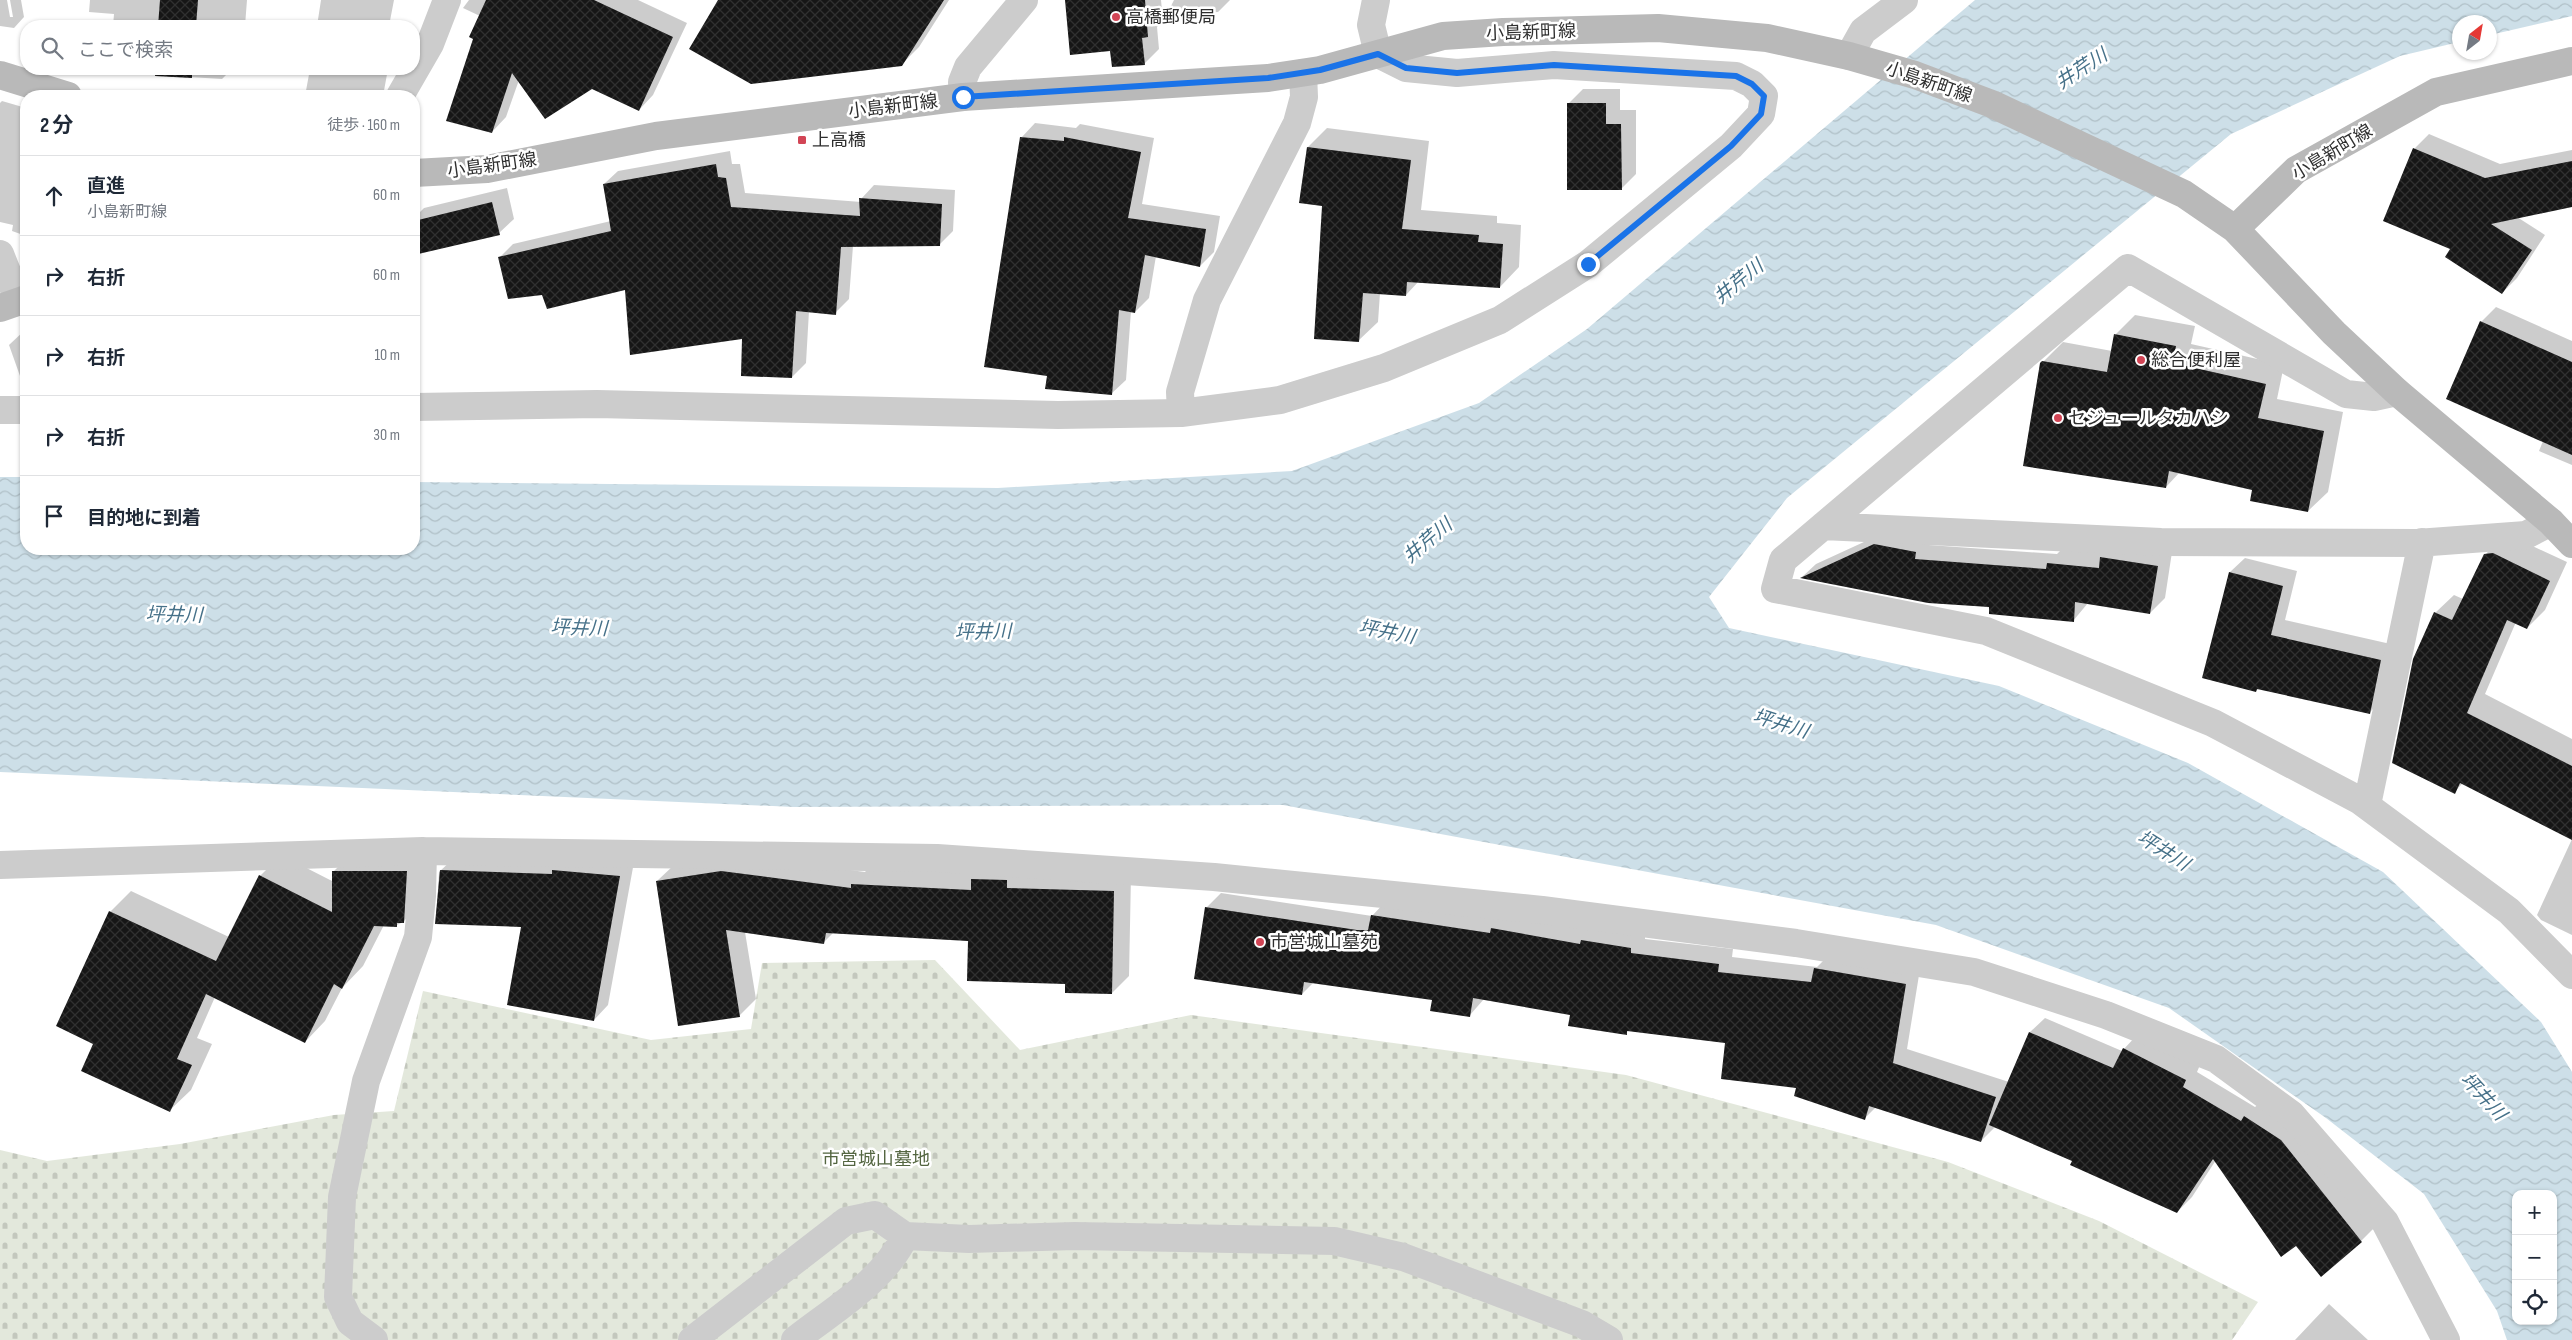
<!DOCTYPE html>
<html lang="ja">
<head>
<meta charset="utf-8">
<style>
  body { margin:0; font-family:"Sofia Sans Condensed","Noto Sans JP",sans-serif; background:#f2f2f3; color:#1f2937 }
  .controls { position:absolute; right:15px; bottom:15px; display:grid; overflow:hidden; border-radius:10px; box-shadow:0 1px 4px #0004 }
  .controls button { width:45px; height:45px; display:grid; place-items:center; padding:0; border:0; border-bottom:1px solid #e0e1e3; background:#fff; color:#1f2937; font:25px sans-serif }
  .compass { position:absolute; left:2452px; top:15px; width:45px; height:45px; border-radius:50%; background:#fff; box-shadow:0 1px 4px #0004; rotate:31deg }
  .stop { position:absolute; width:15px; height:15px; margin:-11px; border:4px solid #1a73e8; border-radius:50%; background:#fff }
  .stop.end { background:#1a73e8; border-color:#fff; box-shadow:0 1px 5px #0008 }
  .list { margin:0; padding:0; list-style:none }
  h2 { display:flex; justify-content:space-between; align-items:center; height:65px; margin:0; padding:0 20px; font-size:21px }
  h2 small { font-size:16px; font-weight:400; color:#747a83 }
  .list li { display:grid; grid-template-columns:32px 1fr auto; gap:15px; align-items:center; box-sizing:border-box; height:80px; padding:0 20px; border-top:1px solid #e0e1e3 }
  .list b { display:block; font-size:19px; white-space:nowrap }
  .list p { margin:0; font-size:16px; white-space:nowrap; color:#747a83 }
  .list em { font-size:16px; font-style:normal; color:#747a83 }
  .icon { flex:none; width:28px; height:28px; fill:none; stroke:currentColor; stroke-width:2; stroke-linecap:round; stroke-linejoin:round }
  .map { position:relative; flex:none; width:2572px; height:1340px; overflow:hidden }
  .search { position:absolute; background:#fff; box-shadow:0 1px 4px #0004; left:20px; top:20px; width:400px; height:55px; display:flex; align-items:center; gap:12px; box-sizing:border-box; padding:0 18px; border-radius:20px; color:#747a83; font-size:19px }
  .panel { position:absolute; background:#fff; box-shadow:0 1px 4px #0004; left:20px; top:90px; width:400px; height:465px; border-radius:20px }
  .map>svg:first-child { display:block }
</style>
</head>
<body>
<div class="map">
<svg width="2572" height="1340" viewBox="0 0 2572 1340">
  <defs>
    <pattern id="cemetery-stones" width="16" height="16" patternUnits="userSpaceOnUse" patternTransform="scale(1.25)"><rect width="16" height="16" fill="#e3e8dc"/><path d="M2 7V4a2 2 0 0 1 4 0v3zM10 15v-3a2 2 0 0 1 4 0v3z" fill="#c3c7bd"/></pattern>
    <pattern id="water-waves" width="16" height="10" patternUnits="userSpaceOnUse" patternTransform="scale(1.25)"><rect width="16" height="10" fill="#cddfe8"/><path d="M0 5q4-4 8 0t8 0" fill="none" stroke="#b0c0c7"/></pattern>
    <pattern id="building-cross-hatch" width="8" height="8" patternUnits="userSpaceOnUse" patternTransform="scale(1.25)"><rect width="8" height="8" fill="#161616"/><path d="M0 0l8 8M0 8l8-8" fill="none" stroke="#303030"/></pattern>
  </defs>
  <rect width="100%" height="100%" fill="#fff"/>
  <path fill="url(#cemetery-stones)" d="M 935,960 L 1020,1050 L 1191,1015 L 1626,1075 L 1948,1162 L 2099,1221 L 2258,1302 L 2232,1340 L 0,1340 L 0,1150 L 47,1161 L 180,1144 L 334,1115 L 394,1111 L 423,991 L 651,1040 L 751,1029 L 762,963 Z"/>
  <path fill="url(#water-waves)" fill-rule="evenodd" d="M 1975,0 L 2572,0 L 2572,16 L 2490,35 L 2490,22 L 2460,22 L 2459,42 L 2400,56 L 2231,134 L 1787,498 L 1709,597 L 1729,628 L 1999,686 L 2188,763 L 2383,872 L 2541,1022 L 2572,1072 L 2572,1340 L 2507,1340 L 2497,1311 L 2424,1194 L 2326,1118 L 2169,1008 L 1936,925 L 1283,805 L 794,807 L 0,772 L 0,477 L 26,477 L 26,549 L 414,549 L 414,482 L 998,488 L 1292,471 L 1479,403 L 1587,329 ZM 2516,1194 L 2553,1194 L 2553,1321 L 2516,1321 Z"/>
  <path fill="#0003" d="M 0,0 L 7,0 L 10,17 L 13,17 L 10,0 L 21,0 L 24,17 L 14,28 L 0,26 Z
    M 90,0 L 247,0 L 245,26 L 113,26 L 114,14 L 89,12 Z
    M 321,0 L 394,0 L 389,26 L 317,26 Z
    M 469,0 L 638,0 L 687,23 L 653,95 L 639,110 L 592,87 L 519,80 L 506,117 L 492,132 L 474,38 L 480,16 L 463,8 Z
    M 720,0 L 949,0 L 919,47 L 901,65 Z
    M 1066,0 L 1161,0 L 1163,21 L 1157,27 L 1159,49 L 1144,64 L 1111,49 Z
    M 1174,0 L 1230,0 L 1218,12 L 1167,14 Z
    M 156,69 L 232,69 L 222,79 L 156,75 Z
    M 310,69 L 388,69 L 383,96 L 305,96 Z
    M 1583,89 L 1620,89 L 1620,110 L 1636,110 L 1636,174 L 1621,189 L 1568,104 Z
    M 2,101 L 26,108 L 26,236 L 12,231 L 13,225 L 0,222 L 0,103 Z
    M 1035,123 L 1076,128 L 1080,124 L 1154,138 L 1142,204 L 1220,216 L 1214,252 L 1200,266 L 1156,256 L 1149,298 L 1135,312 L 1131,311 L 1126,380 L 1111,394 L 1048,375 L 1021,138 Z
    M 1327,128 L 1429,141 L 1421,210 L 1497,216 L 1497,223 L 1521,225 L 1519,267 L 1500,287 L 1419,281 L 1406,295 L 1380,293 L 1378,322 L 1358,341 L 1308,147 Z
    M 2429,134 L 2500,164 L 2572,150 L 2572,206 L 2517,217 L 2545,235 L 2517,278 L 2502,293 L 2452,249 L 2385,220 L 2415,148 Z
    M 730,151 L 732,164 L 740,164 L 745,193 L 861,202 L 861,199 L 874,185 L 955,190 L 953,231 L 939,245 L 853,246 L 849,299 L 835,313 L 809,311 L 806,363 L 792,377 L 744,337 L 626,289 L 543,294 L 499,258 L 513,244 L 611,221 L 604,184 L 618,171 Z
    M 507,188 L 514,219 L 499,233 L 417,253 L 414,218 L 424,208 Z
    M 2496,307 L 2572,341 L 2572,465 L 2539,451 L 2543,441 L 2481,322 Z
    M 2135,315 L 2195,326 L 2191,344 L 2284,365 L 2277,399 L 2343,412 L 2328,492 L 2308,511 L 2253,489 L 2180,472 L 2166,487 L 2041,364 L 2063,342 L 2112,351 L 2116,334 Z
    M 26,329 L 26,375 L 20,376 L 9,345 Z
    M 1890,530 L 1930,538 L 1929,545 L 2057,554 L 2063,548 L 2172,552 L 2165,598 L 2150,613 L 2088,603 L 2073,621 L 1802,577 L 1816,564 Z
    M 2503,536 L 2511,536 L 2567,562 L 2545,610 L 2527,628 L 2516,622 L 2485,694 L 2572,739 L 2572,935 L 2541,920 L 2537,915 L 2572,839 L 2463,783 L 2454,792 L 2435,613 L 2454,595 L 2463,599 L 2485,555 Z
    M 2245,558 L 2297,571 L 2285,620 L 2395,645 L 2384,698 L 2370,712 L 2259,688 L 2256,691 L 2203,678 L 2230,572 Z
    M 355,850 L 427,851 L 424,901 L 403,922 L 397,925 L 384,925 L 363,966 L 342,988 L 325,1021 L 305,1042 L 215,997 L 197,1038 L 212,1044 L 191,1090 L 170,1110 L 95,1043 L 110,912 L 131,891 L 229,937 L 260,876 L 281,855 L 334,882 L 334,871 Z
    M 739,855 L 865,872 L 869,867 L 1131,875 L 1129,976 L 1112,993 L 1067,983 L 970,940 L 834,932 L 824,942 L 745,932 L 756,999 L 739,1016 L 657,881 L 674,865 Z
    M 454,858 L 634,862 L 608,1005 L 594,1020 L 523,926 L 436,923 L 439,872 Z
    M 1221,893 L 1372,916 L 1386,901 L 1645,933 L 1645,939 L 1733,949 L 1732,957 L 1817,967 L 1830,954 L 1920,969 L 1907,1049 L 2009,1082 L 2030,1032 L 2045,1018 L 2122,1051 L 2138,1034 L 2200,1065 L 2197,1072 L 2255,1107 L 2260,1103 L 2296,1125 L 2376,1226 L 2361,1241 L 2296,1244 L 2216,1160 L 2192,1197 L 2177,1212 L 2074,1160 L 1996,1126 L 1981,1141 L 1876,1107 L 1864,1119 L 1798,1087 L 1726,1042 L 1629,1030 L 1626,1033 L 1571,1014 L 1484,999 L 1470,1015 L 1433,999 L 1314,982 L 1302,994 L 1206,908 Z
    M 2329,1304 L 2368,1340 L 2295,1340 Z"/>
  <path fill="url(#building-cross-hatch)" d="M 160,0 L 198,0 L 196,26 L 158,26 Z
    M 486,0 L 594,0 L 673,37 L 639,111 L 592,89 L 545,119 L 512,73 L 492,133 L 446,121 L 473,39 L 469,37 Z
    M 718,0 L 944,0 L 902,66 L 751,84 L 689,49 Z
    M 1065,0 L 1145,0 L 1148,37 L 1142,38 L 1145,65 L 1112,67 L 1110,51 L 1070,55 Z
    M 155,69 L 192,69 L 192,78 L 155,76 Z
    M 1567,103 L 1606,103 L 1606,124 L 1621,124 L 1622,190 L 1567,190 Z
    M 1020,137 L 1064,141 L 1064,137 L 1141,152 L 1128,218 L 1206,229 L 1200,267 L 1145,255 L 1135,313 L 1119,310 L 1112,395 L 1045,389 L 1047,376 L 984,367 Z
    M 1307,147 L 1411,160 L 1402,229 L 1479,235 L 1478,242 L 1503,244 L 1500,288 L 1407,282 L 1406,296 L 1363,293 L 1359,342 L 1314,339 L 1322,206 L 1299,203 Z
    M 2413,148 L 2485,178 L 2572,161 L 2572,207 L 2491,224 L 2532,250 L 2502,294 L 2445,257 L 2450,249 L 2383,221 Z
    M 716,164 L 718,177 L 726,178 L 731,207 L 860,216 L 859,198 L 942,204 L 940,246 L 841,247 L 836,315 L 796,311 L 792,378 L 741,376 L 742,339 L 630,355 L 625,290 L 547,309 L 542,295 L 508,299 L 498,257 L 611,231 L 603,184 Z
    M 492,202 L 500,235 L 414,255 L 414,221 Z
    M 2480,321 L 2572,362 L 2572,455 L 2446,399 Z
    M 2114,334 L 2176,346 L 2173,363 L 2266,384 L 2258,418 L 2324,431 L 2308,512 L 2250,501 L 2252,490 L 2169,471 L 2166,488 L 2023,466 L 2040,363 L 2042,361 L 2107,372 Z
    M 1874,544 L 1916,552 L 1915,559 L 2046,569 L 2047,563 L 2099,568 L 2100,557 L 2158,566 L 2150,614 L 2075,602 L 2074,622 L 1989,614 L 1989,607 L 1928,603 L 1800,578 Z
    M 2493,553 L 2550,581 L 2527,629 L 2507,620 L 2467,713 L 2572,766 L 2572,840 L 2460,783 L 2455,794 L 2392,763 L 2413,659 L 2434,612 L 2452,620 L 2484,554 Z
    M 2229,572 L 2283,586 L 2271,635 L 2381,660 L 2370,714 L 2257,689 L 2256,692 L 2202,678 Z
    M 440,870 L 552,874 L 552,870 L 620,876 L 594,1021 L 507,1005 L 521,927 L 435,924 Z
    M 332,871 L 407,871 L 404,923 L 397,923 L 397,927 L 374,926 L 342,989 L 334,984 L 305,1043 L 206,994 L 177,1059 L 192,1065 L 170,1112 L 81,1071 L 93,1044 L 56,1026 L 109,911 L 216,961 L 259,875 L 332,912 Z
    M 721,871 L 851,888 L 851,884 L 971,890 L 971,879 L 1007,880 L 1007,888 L 1114,891 L 1112,994 L 1065,993 L 1065,984 L 967,981 L 968,941 L 826,933 L 824,944 L 726,930 L 740,1017 L 678,1026 L 656,881 Z
    M 1205,907 L 1357,930 L 1368,930 L 1371,915 L 1490,933 L 1491,928 L 1580,944 L 1581,940 L 1631,948 L 1631,953 L 1719,964 L 1718,972 L 1811,982 L 1814,968 L 1906,984 L 1893,1063 L 1996,1097 L 1981,1142 L 1869,1106 L 1865,1120 L 1794,1096 L 1796,1088 L 1721,1079 L 1725,1043 L 1627,1031 L 1627,1035 L 1568,1026 L 1570,1015 L 1473,998 L 1470,1017 L 1430,1011 L 1432,1000 L 1304,982 L 1302,995 L 1194,979 Z
    M 2029,1032 L 2113,1068 L 2123,1048 L 2186,1080 L 2183,1087 L 2241,1121 L 2244,1116 L 2281,1140 L 2362,1242 L 2321,1277 L 2296,1246 L 2281,1257 L 2213,1159 L 2177,1213 L 2070,1165 L 2072,1161 L 1989,1125 Z"/>
  <g fill="none" stroke-linecap="round" stroke-linejoin="round">
    <path stroke="#ccc" stroke-width="28" d="M 1849,56 L 1863,31 L 1904,0
      M 400,96 L 430,44 L 447,0
      M 963,97 L 962,82 L 968,67 L 1024,0
      M 0,254 L 19,302
      M 2397,392 L 2374,397 L 2346,394 L 2128,268 L 1783,560 L 1775,589 L 1986,631 L 2213,723 L 2359,800 L 2509,911 L 2572,975
      M 414,407 L 597,404 L 1058,415 L 1181,413 L 1280,400 L 1384,368 L 1500,320 L 1588,264 L 1731,146 L 1761,114 L 1764,96 L 1752,84 L 1736,76 L 1554,65 L 1457,73 L 1406,68 L 1378,54 L 1371,25 L 1376,0
      M 0,410 L 26,410
      M 1181,413 L 1180,392 L 1207,300 L 1297,123 L 1304,97 L 1303,73
      M 1823,526 L 2161,542 L 2417,543 L 2526,535 L 2551,522
      M 2367,805 L 2422,542
      M 0,865 L 423,851 L 937,858 L 1214,877 L 1542,910 L 1796,943 L 1974,972 L 2106,1015 L 2216,1059 L 2291,1114 L 2385,1222 L 2446,1340
      M 374,1340 L 350,1322 L 338,1297 L 342,1197 L 366,1081 L 418,937 L 422,896 L 423,851
      M 692,1340 L 846,1221 L 875,1215 L 905,1236 L 969,1239 L 1075,1236 L 1334,1241 L 1403,1257 L 1582,1324 L 1609,1340
      M 795,1340 C 834,1309 883,1282 905,1236"/>
    <path stroke="#b9b9b9" stroke-width="28" d="M 0,75 L 68,96
      M 414,173 L 487,169 L 656,136 L 963,97 L 1268,78 L 1320,70 L 1443,36 L 1503,32 L 1658,28 L 1767,38 L 1849,56 L 1915,75 L 1992,104 L 2184,194 L 2235,229 L 2334,333 L 2397,392 L 2551,522 L 2572,544
      M 2235,229 L 2296,170 L 2436,92 L 2572,61
      M 0,308 L 26,299"/>
  </g>
  <g fill="none" stroke-linecap="round" stroke-linejoin="round">
    <path stroke="#1a73e8" stroke-width="6" d="M 963,97 L 1268,78 L 1320,70 L 1378,54 L 1406,68 L 1457,73 L 1554,65 L 1736,76 L 1752,84 L 1764,96 L 1761,114 L 1731,146 L 1588,264"/>
  </g>
  <g fill="#d24555" stroke="#fff" stroke-width="2">
    <circle cx="1116" cy="17" r="5"/>
    <rect x="797" y="135" width="10" height="10" rx="2.5"/>
    <circle cx="2141" cy="360" r="5"/>
    <circle cx="2058" cy="418" r="5"/>
    <circle cx="1260" cy="942" r="5"/>
  </g>
  <g text-anchor="middle" stroke-width="5" stroke-linejoin="round" paint-order="stroke">
    <g font-size="18" fill="#2f2f2f" stroke="#fff" text-anchor="start">
      <text x="1126" y="23">高橋郵便局</text>
      <text x="812" y="146">上高橋</text>
      <text x="2151" y="366">総合便利屋</text>
      <text x="2068" y="424">セジュールタカハシ</text>
      <text x="1270" y="948">市営城山墓苑</text>
    </g>
    <g font-size="18" fill="#2f2f2f" stroke="#fff">
      <text transform="translate(1531 32) rotate(-2)" y="6">小島新町線</text>
      <text transform="translate(1929 82) rotate(19)" y="6">小島新町線</text>
      <text transform="translate(893 106) rotate(-7)" y="6">小島新町線</text>
      <text transform="translate(2332 152) rotate(-31)" y="6">小島新町線</text>
      <text transform="translate(492 165) rotate(-8)" y="6">小島新町線</text>
    </g>
    <g font-size="18" fill="#546641" stroke="#fff">
      <text x="876" y="1165">市営城山墓地</text>
    </g>
    <g font-size="19" font-style="italic" fill="#467189" stroke="#fff">
      <text transform="translate(2081 68) rotate(-33)" y="7">井芹川</text>
      <text transform="translate(1738 281) rotate(-39)" y="7">井芹川</text>
      <text transform="translate(1427 540) rotate(-40)" y="7">井芹川</text>
      <text transform="translate(174 614) rotate(1)" y="7">坪井川</text>
      <text transform="translate(579 627) rotate(2)" y="7">坪井川</text>
      <text transform="translate(983 631) rotate(-1)" y="7">坪井川</text>
      <text transform="translate(1387 631) rotate(11)" y="7">坪井川</text>
      <text transform="translate(1781 723) rotate(17)" y="7">坪井川</text>
      <text transform="translate(2164 850) rotate(32)" y="7">坪井川</text>
      <text transform="translate(2484 1096) rotate(47)" y="7">坪井川</text>
    </g>
  </g>
</svg>
<div class="controls">
<button>+</button>
<button>−</button>
<button><svg class="icon" aria-label="locate" viewBox="0 0 24 24"><circle cx="12" cy="12" r="6"/><path d="M12 2v4M12 18v4M2 12h4M18 12h4"/></svg></button>
</div>
<svg class="compass" viewBox="-18 -18 36 36"><path d="M0-13l5 13h-10z" fill="#e53935"/><path d="M0 13l5-13h-10z" fill="#747a83"/></svg>
<div class="stop" style="left:963px;top:97px"></div>
<div class="stop end" style="left:1588px;top:264px"></div>
<div class="search"><svg class="icon" aria-label="search" viewBox="0 0 24 24"><circle cx="10" cy="10" r="6"/><path d="M15 15l6 6"/></svg>ここで検索</div>
<section class="panel">
<h2>2 分<small>徒歩 · 160 m</small></h2>
<ul class="list">
<li><svg class="icon" aria-label="ahead" viewBox="0 0 24 24"><path d="M12 20V5M6 11l6-6 6 6"/></svg><div><b>直進</b><p>小島新町線</p></div><em>60 m</em></li>
<li><svg class="icon" aria-label="right" viewBox="0 0 24 24"><path d="M7 20v-9h11M14 6l5 5-5 5"/></svg><div><b>右折</b></div><em>60 m</em></li>
<li><svg class="icon" aria-label="right" viewBox="0 0 24 24"><path d="M7 20v-9h11M14 6l5 5-5 5"/></svg><div><b>右折</b></div><em>10 m</em></li>
<li><svg class="icon" aria-label="right" viewBox="0 0 24 24"><path d="M7 20v-9h11M14 6l5 5-5 5"/></svg><div><b>右折</b></div><em>30 m</em></li>
<li><svg class="icon" aria-label="arrive" viewBox="0 0 24 24"><path d="M6 21V4h12l-3 4 3 4H6"/></svg><div><b>目的地に到着</b></div></li>
</ul>
</section>
</div>
</body>
</html>
